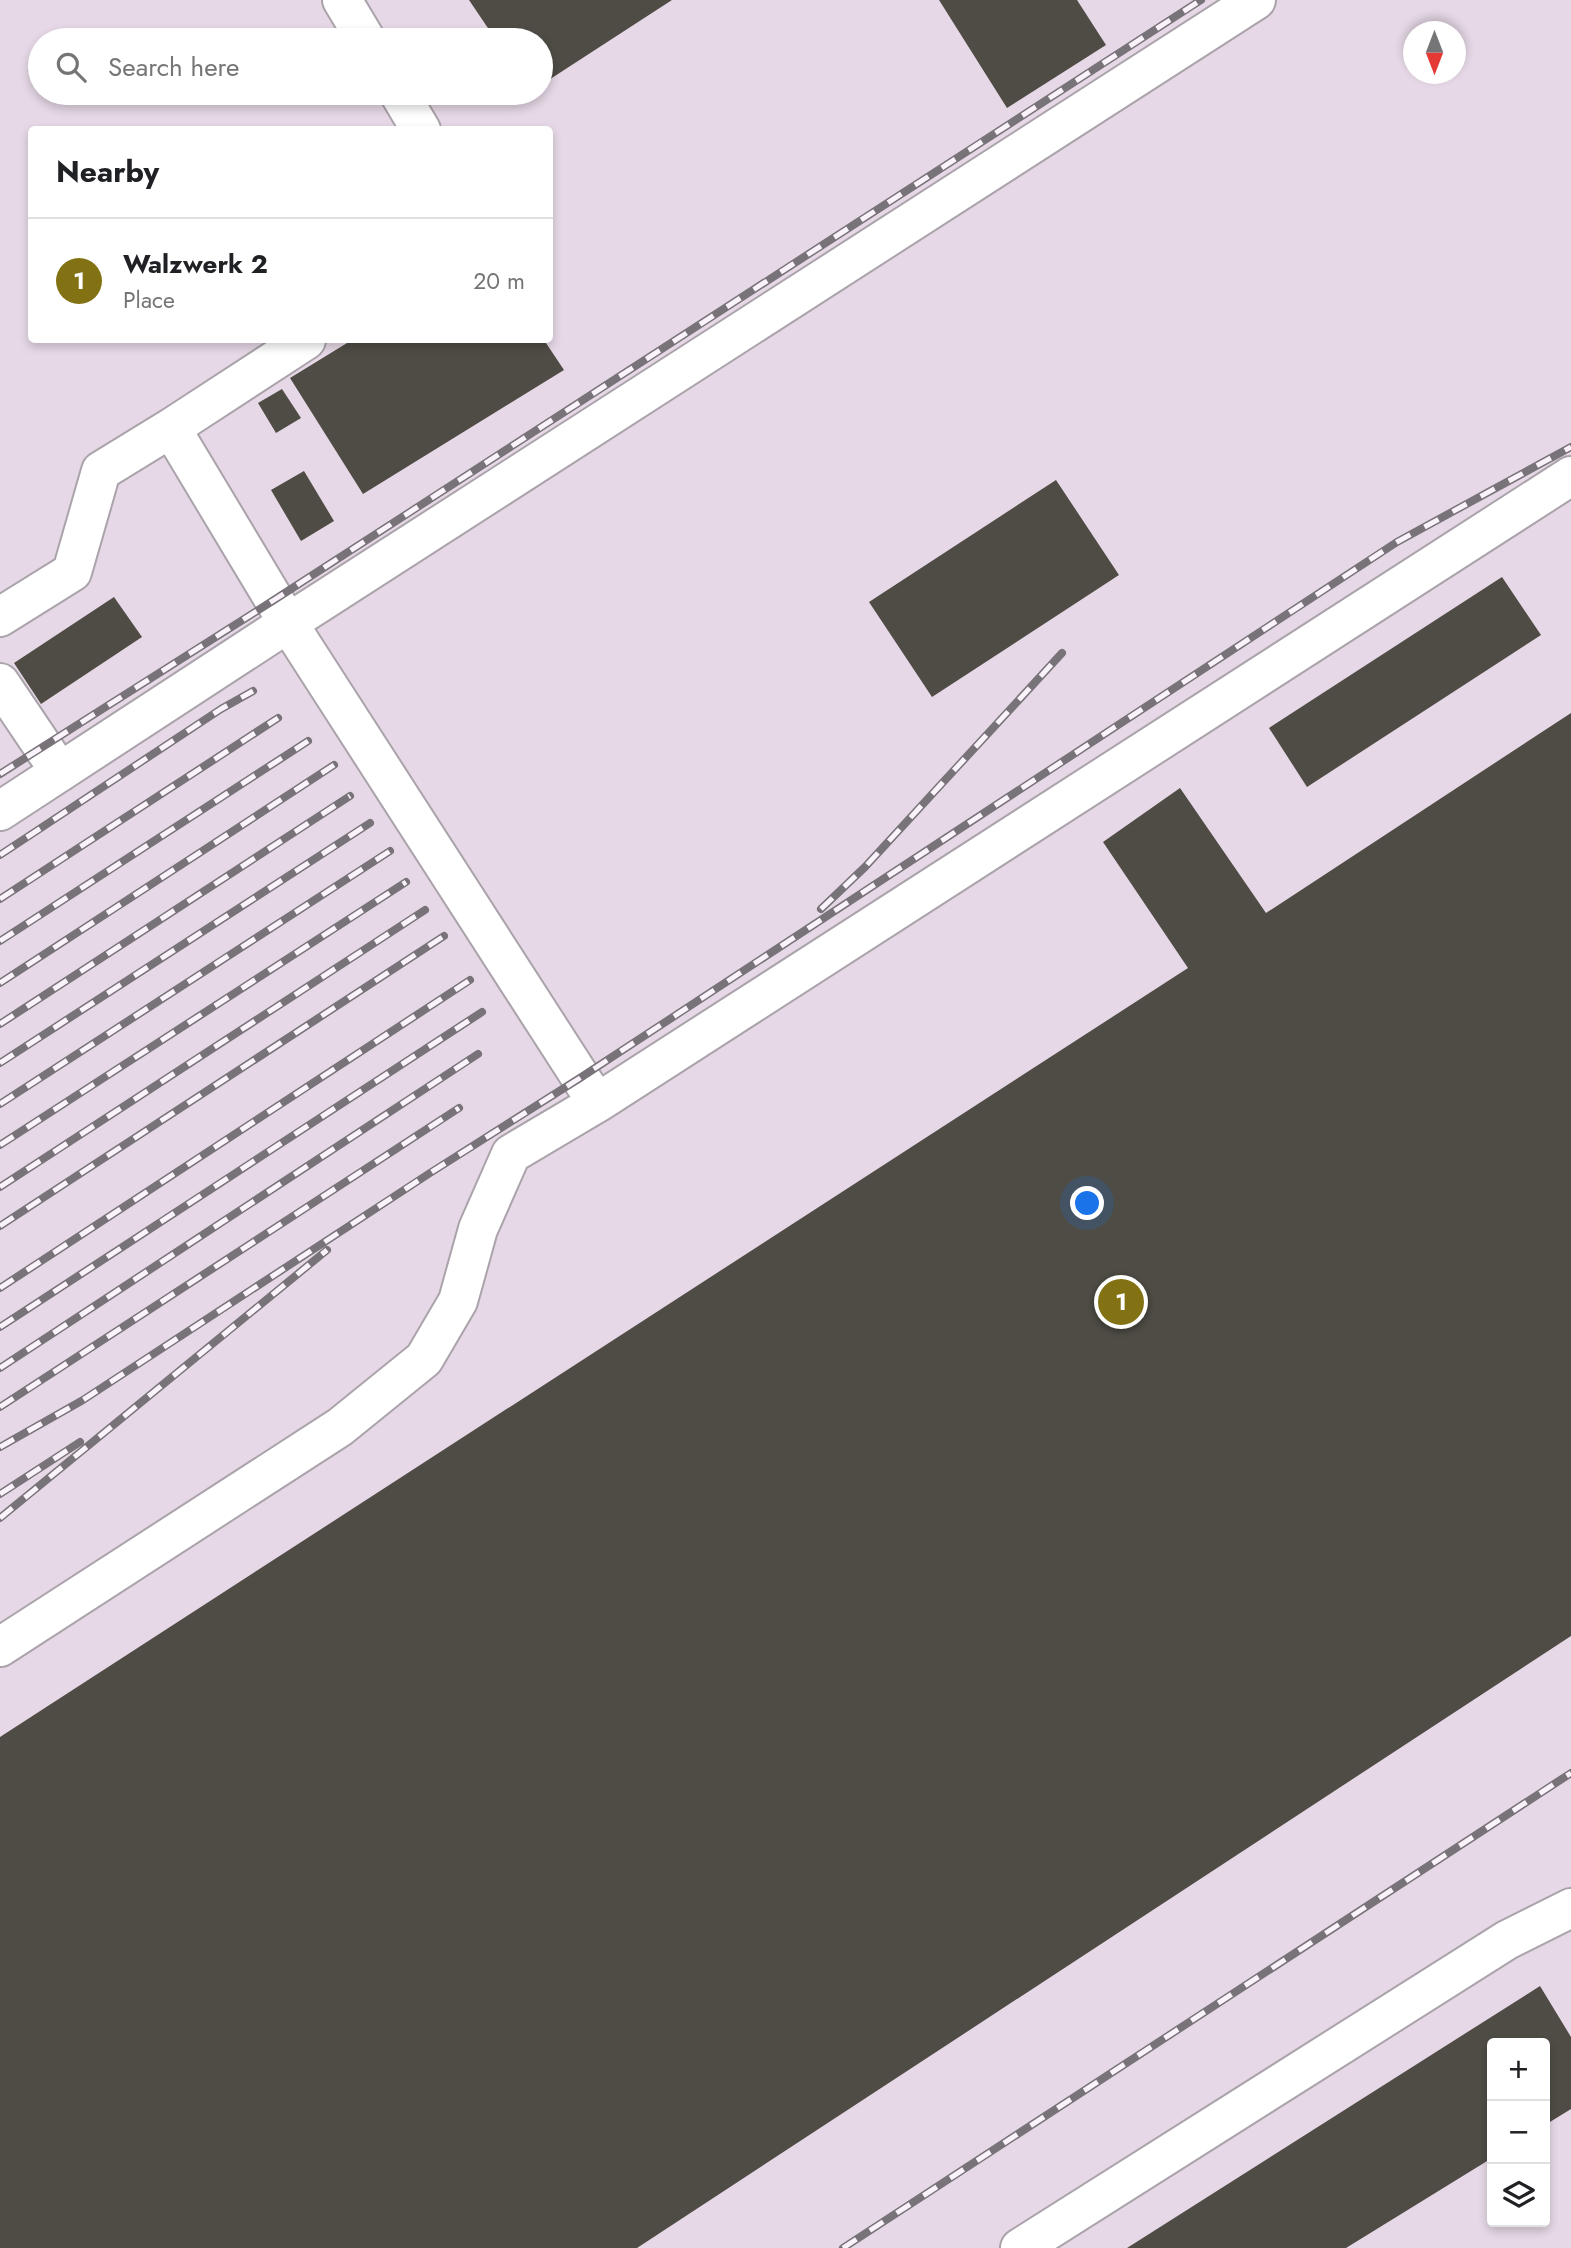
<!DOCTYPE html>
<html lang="en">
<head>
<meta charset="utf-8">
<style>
  body { margin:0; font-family:Jost,sans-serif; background:#f2f2f2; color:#202124 }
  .controls { position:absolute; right:21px; bottom:21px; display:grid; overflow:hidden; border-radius:7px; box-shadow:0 4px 10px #0003 }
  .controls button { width:63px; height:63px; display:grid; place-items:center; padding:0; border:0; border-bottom:2px solid #e0e0e0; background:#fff; color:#202124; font:35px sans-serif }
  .compass { position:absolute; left:1403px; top:21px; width:63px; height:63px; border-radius:50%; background:#fff; box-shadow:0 4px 10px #0003; rotate:180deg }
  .you { position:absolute; left:1088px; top:1204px; width:24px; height:24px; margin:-18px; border:5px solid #fff; border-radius:50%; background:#1a73e8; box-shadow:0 0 0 10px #1a73e833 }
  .badge { display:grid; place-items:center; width:46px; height:46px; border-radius:50%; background:#827214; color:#fff; font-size:23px; font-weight:700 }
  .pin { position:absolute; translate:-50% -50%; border:4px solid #fff; box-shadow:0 2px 7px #0006 }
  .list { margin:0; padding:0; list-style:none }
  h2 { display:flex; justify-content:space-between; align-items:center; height:91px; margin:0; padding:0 28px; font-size:30px }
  h2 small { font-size:23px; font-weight:400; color:#757577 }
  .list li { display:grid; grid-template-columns:46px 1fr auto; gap:21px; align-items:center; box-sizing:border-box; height:126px; padding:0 28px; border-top:2px solid #e0e0e0 }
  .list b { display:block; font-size:26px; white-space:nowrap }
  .list p { margin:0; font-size:23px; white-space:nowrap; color:#757577 }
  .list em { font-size:23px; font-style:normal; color:#757577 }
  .icon { flex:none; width:38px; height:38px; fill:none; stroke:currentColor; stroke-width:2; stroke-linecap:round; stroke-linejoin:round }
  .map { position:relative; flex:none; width:1571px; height:2248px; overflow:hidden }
  .search { position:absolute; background:#fff; box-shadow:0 4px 10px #0003; left:28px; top:28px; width:525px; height:77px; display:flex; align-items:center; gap:18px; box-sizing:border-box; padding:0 24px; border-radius:38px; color:#757577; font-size:26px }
  .panel { position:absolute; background:#fff; box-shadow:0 4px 10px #0003; left:28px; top:126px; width:525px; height:217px; border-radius:7px }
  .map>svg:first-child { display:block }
</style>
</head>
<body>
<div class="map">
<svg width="1571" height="2248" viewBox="0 0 1571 2248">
  <rect width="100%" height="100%" fill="#eee6ee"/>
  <path fill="#e6d8e6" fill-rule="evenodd" d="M 0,0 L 1571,0 L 1571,2248 L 0,2248 ZM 1414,32 L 1456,32 L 1456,74 L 1414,74 ZM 40,40 L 541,40 L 541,93 L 40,93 ZM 32,130 L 550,130 L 550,340 L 32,340 ZM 1492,2043 L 1545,2043 L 1545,2222 L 1492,2222 Z"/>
  <path fill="#4e4c44" d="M 469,0 L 672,0 L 541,85 L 541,40 L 496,40 Z
    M 939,0 L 1077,0 L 1106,45 L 1007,108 Z
    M 352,340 L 544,340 L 564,370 L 363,494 L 290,378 Z
    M 282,389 L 301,418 L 276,433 L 258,403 Z
    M 304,471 L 334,521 L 301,541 L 271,490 Z
    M 1056,480 L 1119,575 L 932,697 L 869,602 Z
    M 1502,577 L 1541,635 L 1307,787 L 1269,728 Z
    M 114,597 L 142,637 L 41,704 L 14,663 Z
    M 1571,713 L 1571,1636 L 637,2248 L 0,2248 L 0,1737 L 1188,968 L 1103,842 L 1180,788 L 1266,913 Z
    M 1540,1986 L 1571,2037 L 1571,2109 L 1545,2125 L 1545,2043 L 1492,2043 L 1492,2158 L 1346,2248 L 1127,2248 Z"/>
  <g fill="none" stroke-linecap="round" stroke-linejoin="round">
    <g stroke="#aaa3aa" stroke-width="42">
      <path id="minor" d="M 342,0 L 366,40
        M 399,93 L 421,130
        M 171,428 L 306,340
        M 0,617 L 72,572 L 101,471 L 171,428 L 288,623 L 1256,0
        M 0,683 L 60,772
        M 0,811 L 288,623 L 597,1103
        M 0,1647 L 340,1427 L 424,1359 L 458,1301 L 478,1229 L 511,1154 L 597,1103 L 1571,476
        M 1020,2248 L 1507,1940 L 1571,1908"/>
    </g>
    <use href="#minor" stroke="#fff" stroke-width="38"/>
    <g stroke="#787378" stroke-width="8">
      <path id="rail" d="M 0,774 L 274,600 L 1201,0
        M 0,855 L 221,709 L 253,691
        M 0,899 L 278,718
        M 821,909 L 865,867 L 1062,653
        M 0,941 L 308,741
        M 0,983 L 334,765
        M 0,1024 L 350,796
        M 0,1063 L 370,823
        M 0,1104 L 390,851
        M 0,1145 L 406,882
        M 0,1187 L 425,910
        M 0,1226 L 444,936
        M 0,1288 L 470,980
        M 0,1327 L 482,1012
        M 0,1368 L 478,1054
        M 0,1407 L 459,1108
        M 0,1447 L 83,1400 L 430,1173 L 580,1078 L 1397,542 L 1571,447
        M 0,1494 L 80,1442
        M 0,1518 L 327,1250
        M 843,2248 L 1571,1773"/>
    </g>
    <use href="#rail" stroke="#fbf3fb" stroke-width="5" stroke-dasharray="16" stroke-linecap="butt"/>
  </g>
</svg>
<div class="controls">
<button>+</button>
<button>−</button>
<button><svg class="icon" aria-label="layers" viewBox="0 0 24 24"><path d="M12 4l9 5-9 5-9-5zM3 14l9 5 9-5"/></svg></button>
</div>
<svg class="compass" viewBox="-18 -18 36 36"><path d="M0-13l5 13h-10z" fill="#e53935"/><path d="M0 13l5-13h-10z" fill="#757577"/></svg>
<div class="you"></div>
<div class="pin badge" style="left:1121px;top:1302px">1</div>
<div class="search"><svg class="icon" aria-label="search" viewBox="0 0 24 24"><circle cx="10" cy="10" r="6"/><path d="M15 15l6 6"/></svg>Search here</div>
<section class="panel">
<h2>Nearby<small></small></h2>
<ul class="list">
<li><span class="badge">1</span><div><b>Walzwerk 2</b><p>Place</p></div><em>20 m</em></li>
</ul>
</section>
</div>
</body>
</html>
